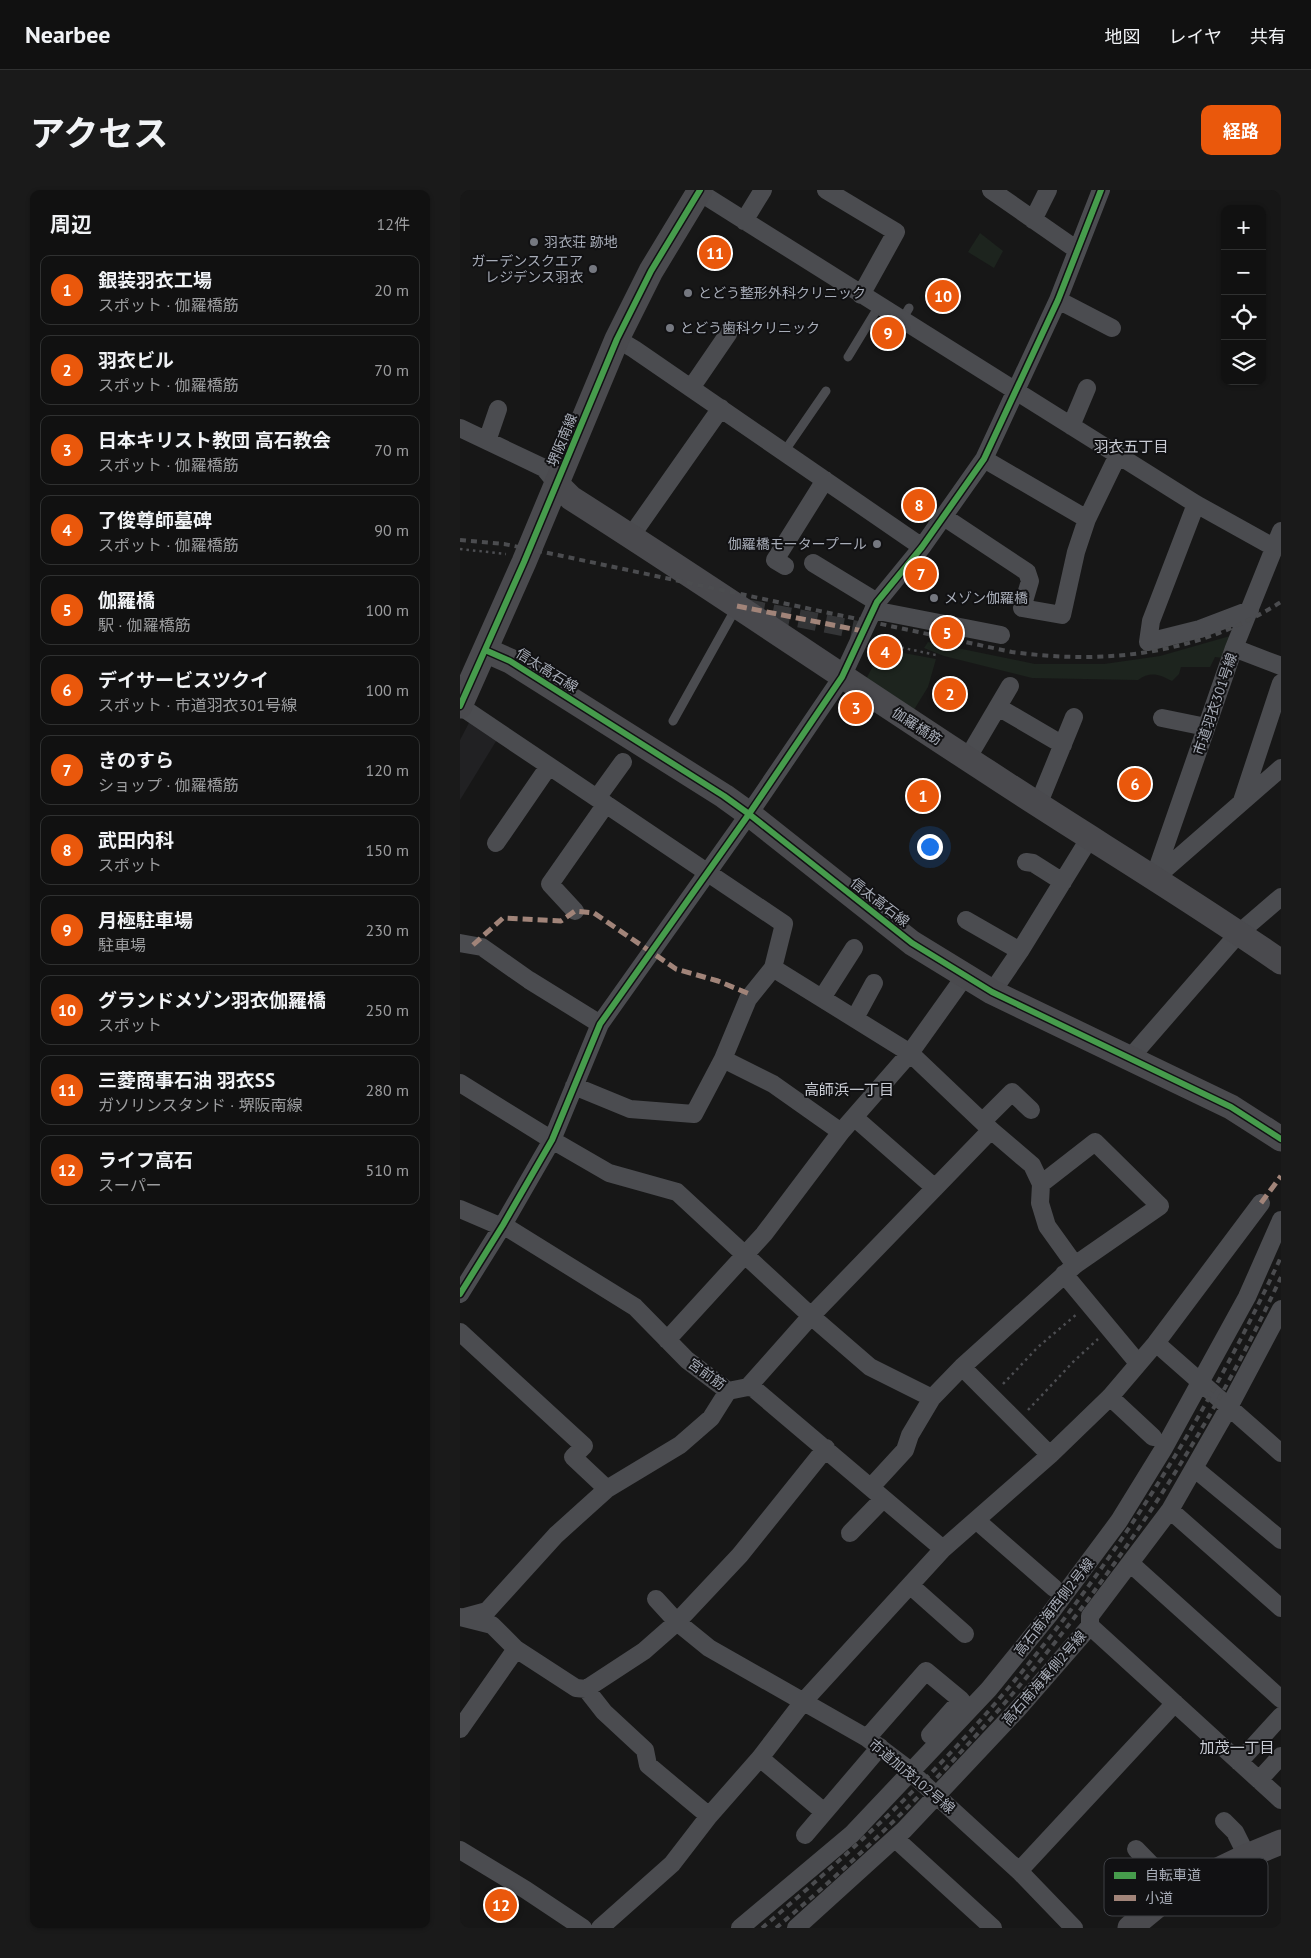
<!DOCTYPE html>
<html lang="ja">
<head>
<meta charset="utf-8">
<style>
  body { margin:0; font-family:"PT Sans","Noto Sans JP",sans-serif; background:#1a1a1a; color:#f1f3f6 }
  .controls { position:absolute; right:15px; top:15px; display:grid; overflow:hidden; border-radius:10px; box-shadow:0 1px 4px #0004 }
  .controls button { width:45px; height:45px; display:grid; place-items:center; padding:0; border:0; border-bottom:1px solid #303131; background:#111; color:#f1f3f6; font:25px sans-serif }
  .you { position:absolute; left:469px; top:656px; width:18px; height:18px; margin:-12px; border:4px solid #fff; border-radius:50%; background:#1a73e8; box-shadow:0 0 0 8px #1a73e833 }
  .badge { display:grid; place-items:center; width:32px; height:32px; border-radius:50%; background:#ea580c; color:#fff; font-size:16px; font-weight:700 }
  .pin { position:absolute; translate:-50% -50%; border:2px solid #fff; box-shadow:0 1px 5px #0006 }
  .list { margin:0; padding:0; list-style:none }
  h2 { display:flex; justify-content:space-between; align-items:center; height:65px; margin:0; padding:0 20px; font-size:21px }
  h2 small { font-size:16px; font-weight:400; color:#9c9d9f }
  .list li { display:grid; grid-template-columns:32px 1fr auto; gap:15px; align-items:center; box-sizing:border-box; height:70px; margin:0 10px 10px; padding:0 10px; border:1px solid #303131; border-radius:10px }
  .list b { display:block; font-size:19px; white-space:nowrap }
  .list p { margin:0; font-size:16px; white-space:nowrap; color:#9c9d9f }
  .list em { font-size:16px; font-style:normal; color:#9c9d9f }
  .icon { flex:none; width:28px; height:28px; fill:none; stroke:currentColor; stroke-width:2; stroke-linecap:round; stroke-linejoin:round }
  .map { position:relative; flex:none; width:821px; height:1738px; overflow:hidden; border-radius:10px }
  header { display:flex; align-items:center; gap:30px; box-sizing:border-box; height:70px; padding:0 25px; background:#111; border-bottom:1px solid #303131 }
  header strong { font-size:24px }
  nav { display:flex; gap:28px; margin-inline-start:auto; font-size:18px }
  .intro { display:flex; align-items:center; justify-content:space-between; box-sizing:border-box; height:120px; padding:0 30px }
  h1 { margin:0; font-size:35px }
  .button { padding:12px 22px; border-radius:10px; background:#ea580c; color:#fff; font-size:18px; font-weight:700 }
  main { display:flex; gap:30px; padding:0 30px }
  aside { flex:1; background:#111; border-radius:10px; box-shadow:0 1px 4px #0004 }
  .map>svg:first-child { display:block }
</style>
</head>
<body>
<header>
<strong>Nearbee</strong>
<nav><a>地図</a><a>レイヤ</a><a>共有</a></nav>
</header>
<div class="intro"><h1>アクセス</h1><a class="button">経路</a></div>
<main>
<aside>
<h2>周辺<small>12件</small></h2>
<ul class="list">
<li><span class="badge">1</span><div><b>銀装羽衣工場</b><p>スポット · 伽羅橋筋</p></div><em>20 m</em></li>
<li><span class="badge">2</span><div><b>羽衣ビル</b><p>スポット · 伽羅橋筋</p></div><em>70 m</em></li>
<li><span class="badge">3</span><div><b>日本キリスト教団 高石教会</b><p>スポット · 伽羅橋筋</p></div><em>70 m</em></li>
<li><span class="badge">4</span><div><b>了俊尊師墓碑</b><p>スポット · 伽羅橋筋</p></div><em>90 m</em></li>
<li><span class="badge">5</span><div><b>伽羅橋</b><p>駅 · 伽羅橋筋</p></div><em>100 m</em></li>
<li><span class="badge">6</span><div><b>デイサービスツクイ</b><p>スポット · 市道羽衣301号線</p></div><em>100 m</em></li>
<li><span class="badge">7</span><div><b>きのすら</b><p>ショップ · 伽羅橋筋</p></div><em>120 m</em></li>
<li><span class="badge">8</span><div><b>武田内科</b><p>スポット</p></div><em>150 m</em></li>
<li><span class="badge">9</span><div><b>月極駐車場</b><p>駐車場</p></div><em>230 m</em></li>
<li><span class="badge">10</span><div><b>グランドメゾン羽衣伽羅橋</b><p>スポット</p></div><em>250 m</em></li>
<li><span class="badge">11</span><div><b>三菱商事石油 羽衣SS</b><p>ガソリンスタンド · 堺阪南線</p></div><em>280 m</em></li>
<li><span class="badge">12</span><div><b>ライフ高石</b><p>スーパー</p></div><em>510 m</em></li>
</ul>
</aside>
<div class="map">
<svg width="821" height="1738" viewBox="0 0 821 1738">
  <rect width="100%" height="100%" fill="#171717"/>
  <path fill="#212123" d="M 11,529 L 38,548 L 0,610 L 0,550 Z"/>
  <path fill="#1d241e" d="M 520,43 L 543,61 L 534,78 L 508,62 Z
    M 770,446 L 764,468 L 755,467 L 750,477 L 721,477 L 719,484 L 712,491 C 699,484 690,481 678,490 L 572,488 L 484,466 L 464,458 L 468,452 L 575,474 L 644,474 L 700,466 Z
    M 422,459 L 476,469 L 468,497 L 452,523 L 405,491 Z"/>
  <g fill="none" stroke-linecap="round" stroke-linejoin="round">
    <path stroke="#343537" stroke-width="18" stroke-dasharray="18 9" stroke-linecap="butt" d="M 286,418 L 403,441"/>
    <path stroke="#4d4e52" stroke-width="2.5" stroke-dasharray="2.5 4" stroke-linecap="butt" d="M 0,359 L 46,364
      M 416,452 L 476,465
      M 543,1194 L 578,1157 L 617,1124
      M 568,1220 L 613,1172 L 638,1149"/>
    <path stroke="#4b4c50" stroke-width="9" d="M 442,130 L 449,118
      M 388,167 L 419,116
      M 324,262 L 366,201
      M 213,531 L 276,418"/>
    <path stroke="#4b4c50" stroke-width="18" d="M 366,0 L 436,42 L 401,105
      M 531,0 L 617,60
      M 239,2 L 736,314 L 815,358
      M 573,30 L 588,0
      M 284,31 L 303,0
      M 598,110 L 652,138
      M 157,149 L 174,159 L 462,357
      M 231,198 L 268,144
      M 611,236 L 627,198
      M 0,238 L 84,278 L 97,294
      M 27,251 L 38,219
      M 524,269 L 627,329
      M 736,314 L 691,431 L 688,452 L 740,439 L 790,420
      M 484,327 L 567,382 L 570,391 L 562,418 L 602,425 L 616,362 L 627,329 L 658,265
      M 171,346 L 261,218
      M 353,373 L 417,412
      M 325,376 L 315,370 L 365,290
      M 413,420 L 541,445
      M 774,458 L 821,476
      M 0,516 L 324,734 L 313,778 L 288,809 L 263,869 L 234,924 L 170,919 L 114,896
      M 538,517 L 603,555
      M 702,528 L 746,537
      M 507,569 L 550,496
      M 137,608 L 163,572
      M 782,611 L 821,493
      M 578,615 L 614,527
      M 36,653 L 89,576
      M 566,672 L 573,673 L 603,692
      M 694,688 L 774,458 L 821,341
      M 695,688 L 821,578
      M 115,721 L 90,694 L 146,614
      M 506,730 L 560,761
      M 0,753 L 22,757 L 69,790 L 140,834
      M 313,778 L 450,863 L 531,940 L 572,975 L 581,994 L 580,1013 L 587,1036 L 615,1075
      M 532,802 L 560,761 L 629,649
      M 362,808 L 394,758
      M 395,828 L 414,793
      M 670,868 L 779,743 L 821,707
      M 263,869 L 313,894 L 381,942
      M 0,893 L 92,950 L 149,983 L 217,1002 L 351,1126 L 410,1177 L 472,1208
      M 395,928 L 475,998
      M 523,931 L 552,902 L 571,920
      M 0,1019 L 35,1034 L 43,1035 L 175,1117 L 227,1170 L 268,1201 L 288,1197 L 293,1198 L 483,1359
      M 604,1084 L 678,1173
      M 0,1104 L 43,1035 L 92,950 L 140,834 L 289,624 L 382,487 L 417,412 L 462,357 L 524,269 L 598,110 L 641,0
      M 0,1142 L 124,1256 L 113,1267 L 147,1299
      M 207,1150 L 304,1044 L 381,942 L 450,863 L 505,786
      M 696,1153 L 821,1263
      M 502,1177 L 590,1265
      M 288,1197 L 351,1126 L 531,940
      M 650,1207 L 693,1247
      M 734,1278 L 821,1350
      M 411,1297 L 445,1260 L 450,1245 L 472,1208 L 502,1177 L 615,1075 L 700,1016 L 635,952 L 581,994
      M 710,1320 L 821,1418
      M 516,1330 L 594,1398
      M 390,1343 L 423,1309
      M 670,1373 L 821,1509
      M 451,1396 L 505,1444
      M 196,1409 L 217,1432 L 249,1458 L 407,1548 L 444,1576 L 559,1681 L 614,1738
      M 0,1427 L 32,1435 L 56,1459 L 116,1498 L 126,1499 L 184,1461 L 217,1432 L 280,1365 L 366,1258
      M 5,1427 L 27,1421 L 96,1345 L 147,1299 L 220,1255 L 251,1228 L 268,1201
      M 630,1436 L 821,1610
      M 126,1499 L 144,1522 L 185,1560 L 188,1575 L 249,1626
      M 0,1539 L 56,1459
      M 407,1548 L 466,1481 L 501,1510 L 470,1545
      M 300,1568 L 364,1622
      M 779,1572 L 821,1526
      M 799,1590 L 821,1566
      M 764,1631 L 775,1642 L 787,1666
      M 345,1645 L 420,1557
      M 440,1653 L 533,1738
      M 676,1659 L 716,1700
      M 0,1660 L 66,1700 L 123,1738
      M 559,1681 L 715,1513
      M 140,1738 L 212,1674 L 249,1626 L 300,1568 L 343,1512 L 483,1359 L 590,1265 L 650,1207 L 696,1153 L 801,1013
      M 280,1738 L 392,1644 L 529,1499 L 589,1425 L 659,1331 L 704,1258 L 787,1107 L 821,1030
      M 336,1738 L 444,1640 L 557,1520 L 630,1436 L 630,1426 L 710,1320 L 769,1217 L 821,1119"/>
    <path stroke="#4a4a4e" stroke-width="25" d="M 97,294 L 111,308 C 251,397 388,491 528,582 C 625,646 725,705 821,772
      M 25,460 L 50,471 L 264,606 L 289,624 L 452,753 L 532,802 L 771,917 L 821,949
      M 0,516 L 64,372 L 157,149 L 191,81 L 240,0
      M 670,1738 L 716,1700 L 787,1666 L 821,1652"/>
    <path stroke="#4b4c4f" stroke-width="4" stroke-dasharray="6 5" stroke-linecap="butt" d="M 0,350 L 44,354 L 93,364 L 552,462 C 648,475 738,464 821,412
      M 302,1738 C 362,1687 421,1634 476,1578 C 620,1429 734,1254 821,1067
      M 316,1738 C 529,1559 704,1340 821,1087"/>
    <path stroke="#a18479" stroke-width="5" stroke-dasharray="10 5" stroke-linecap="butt" d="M 277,416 L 403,441
      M 13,755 L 43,728 L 101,731 L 115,721 L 134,723 L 216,779 L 258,791 L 292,805
      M 801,1013 L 821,986"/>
    <g stroke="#111113" stroke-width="9">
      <path id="cycleway" d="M 25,460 L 50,471 L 264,606 L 289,624 L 452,753 L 532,802 L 771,917 L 821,949
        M 0,516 L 64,372 L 157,149 L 191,81 L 240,0
        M 0,1104 L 43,1035 L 92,950 L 140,834 L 289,624 L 382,487 L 417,412 L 462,357 L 524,269 L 598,110 L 641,0"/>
    </g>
    <use href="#cycleway" stroke="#469c4c" stroke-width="6"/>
  </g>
  <g fill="#757880" stroke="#111113" stroke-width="2">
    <circle cx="74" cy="52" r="5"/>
    <circle cx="133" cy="79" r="5"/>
    <circle cx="228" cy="103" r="5"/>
    <circle cx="210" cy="138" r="5"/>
    <circle cx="417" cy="354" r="5"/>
    <circle cx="474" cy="408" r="5"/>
  </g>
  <g text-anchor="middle" stroke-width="4" stroke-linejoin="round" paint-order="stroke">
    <g font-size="14" fill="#a8adb8" stroke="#111113" text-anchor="start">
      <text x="84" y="57">羽衣荘 跡地</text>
      <text x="123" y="76" text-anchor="end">ガーデンスクエア<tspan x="123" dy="16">レジデンス羽衣</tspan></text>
      <text x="238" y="108">とどう整形外科クリニック</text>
      <text x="220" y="143">とどう歯科クリニック</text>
      <text x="407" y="359" text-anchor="end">伽羅橋モータープール</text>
      <text x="484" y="413">メゾン伽羅橋</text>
    </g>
    <g font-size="14" fill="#a8adb8" stroke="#111113">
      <text transform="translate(102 250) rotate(-68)" y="5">堺阪南線</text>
      <text transform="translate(87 480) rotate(32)" y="5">信太高石線</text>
      <text transform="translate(755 514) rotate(-71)" y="5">市道羽衣301号線</text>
      <text transform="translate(457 536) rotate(33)" y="5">伽羅橋筋</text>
      <text transform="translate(420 712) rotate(38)" y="5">信太高石線</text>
      <text transform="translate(247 1184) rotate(36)" y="5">宮前筋</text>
      <text transform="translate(594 1417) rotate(-52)" y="5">高石南海西側2号線</text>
      <text transform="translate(584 1488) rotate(-49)" y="5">高石南海東側2号線</text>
      <text transform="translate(452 1586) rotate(40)" y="5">市道加茂102号線</text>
    </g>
    <g font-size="15" fill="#c9ccd4" stroke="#111113">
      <text x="671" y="262">羽衣五丁目</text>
      <text x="389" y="905">高師浜一丁目</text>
      <text x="777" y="1563">加茂一丁目</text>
    </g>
  </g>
  <rect x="644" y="1668" width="164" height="58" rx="8" fill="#111113" stroke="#3e4045" stroke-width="1"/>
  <rect x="654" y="1682" width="22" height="7" fill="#469c4c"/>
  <rect x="654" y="1705" width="22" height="6" fill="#a18479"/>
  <g font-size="14" fill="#a8adb8">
    <text x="685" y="1690">自転車道</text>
    <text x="685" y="1713">小道</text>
  </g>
</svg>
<div class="controls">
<button>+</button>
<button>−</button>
<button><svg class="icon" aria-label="locate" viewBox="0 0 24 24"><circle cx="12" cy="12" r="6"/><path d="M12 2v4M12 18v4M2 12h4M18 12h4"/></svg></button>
<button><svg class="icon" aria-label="layers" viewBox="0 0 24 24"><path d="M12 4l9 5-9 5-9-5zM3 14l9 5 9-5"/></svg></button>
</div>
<div class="you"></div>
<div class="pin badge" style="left:463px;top:606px">1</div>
<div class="pin badge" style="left:490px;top:504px">2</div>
<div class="pin badge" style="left:396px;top:518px">3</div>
<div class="pin badge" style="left:425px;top:462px">4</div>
<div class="pin badge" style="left:487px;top:443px">5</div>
<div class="pin badge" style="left:675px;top:594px">6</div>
<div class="pin badge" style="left:461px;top:384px">7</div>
<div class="pin badge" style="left:459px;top:315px">8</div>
<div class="pin badge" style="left:428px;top:143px">9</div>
<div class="pin badge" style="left:483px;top:106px">10</div>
<div class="pin badge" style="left:255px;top:63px">11</div>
<div class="pin badge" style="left:41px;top:1715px">12</div>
</div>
</main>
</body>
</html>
